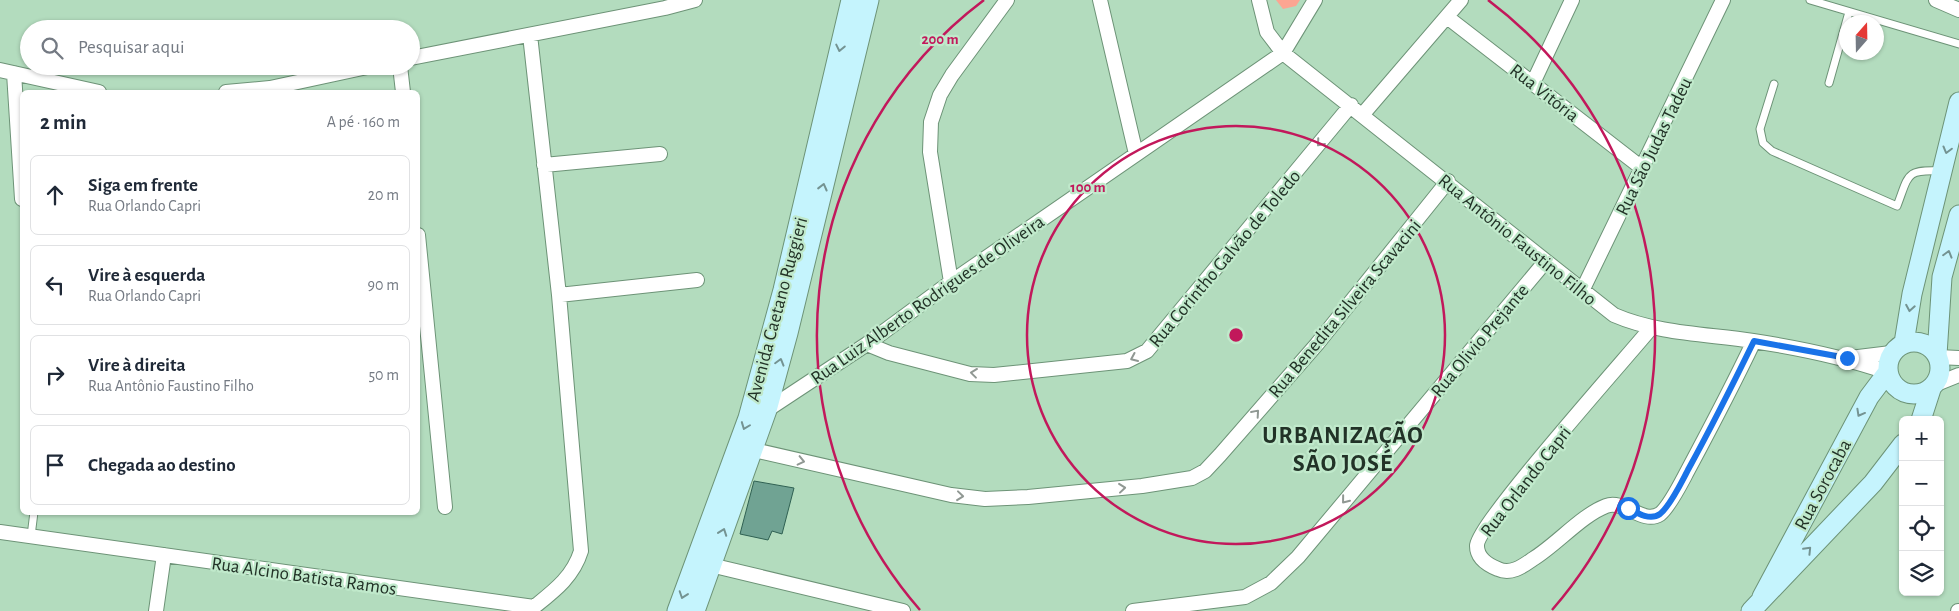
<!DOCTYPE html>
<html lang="pt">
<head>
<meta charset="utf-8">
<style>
  body { margin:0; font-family:"Alegreya Sans",sans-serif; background:#f6f6f7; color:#1f2937 }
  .controls { position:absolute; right:15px; bottom:15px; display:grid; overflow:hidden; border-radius:8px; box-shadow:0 1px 4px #0004 }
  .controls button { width:45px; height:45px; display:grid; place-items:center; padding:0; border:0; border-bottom:1px solid #e0e1e3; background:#fff; color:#1f2937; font:25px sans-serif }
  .compass { position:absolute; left:1839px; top:15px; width:45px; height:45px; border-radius:50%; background:#fff; box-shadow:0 1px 4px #0004; rotate:20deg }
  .stop { position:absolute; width:15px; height:15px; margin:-11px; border:4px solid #1a73e8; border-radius:50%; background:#fff }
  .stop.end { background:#1a73e8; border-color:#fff; box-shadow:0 1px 5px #0008 }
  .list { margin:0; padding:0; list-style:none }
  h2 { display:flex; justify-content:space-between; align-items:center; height:65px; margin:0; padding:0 20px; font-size:21px }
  h2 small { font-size:16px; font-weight:400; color:#747a83 }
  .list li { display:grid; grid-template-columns:32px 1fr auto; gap:15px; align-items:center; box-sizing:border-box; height:80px; margin:0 10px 10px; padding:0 10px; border:1px solid #e0e1e3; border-radius:8px }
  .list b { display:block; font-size:19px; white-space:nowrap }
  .list p { margin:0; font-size:16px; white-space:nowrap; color:#747a83 }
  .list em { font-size:16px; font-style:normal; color:#747a83 }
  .icon { flex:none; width:28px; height:28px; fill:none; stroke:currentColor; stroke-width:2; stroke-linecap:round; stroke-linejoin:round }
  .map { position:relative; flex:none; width:1959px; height:611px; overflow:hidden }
  .search { position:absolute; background:#fff; box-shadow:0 1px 4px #0004; left:20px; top:20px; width:400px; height:55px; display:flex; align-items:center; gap:12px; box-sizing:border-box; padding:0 18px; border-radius:28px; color:#747a83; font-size:19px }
  .panel { position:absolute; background:#fff; box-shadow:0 1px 4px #0004; left:20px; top:90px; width:400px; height:425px; border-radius:8px }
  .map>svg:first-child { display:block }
</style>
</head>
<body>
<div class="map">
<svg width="1959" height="611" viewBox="0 0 1959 611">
  <rect width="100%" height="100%" fill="#b3dcbe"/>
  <path fill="#fca592" d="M 1276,0 L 1300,0 L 1296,6 L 1283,9 Z"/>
  <path fill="#70a393" stroke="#306153" d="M 754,481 L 794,488 L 782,534 L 772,531 L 768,540 L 740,534 Z"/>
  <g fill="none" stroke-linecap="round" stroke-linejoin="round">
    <g stroke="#6d9377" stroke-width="9">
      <path id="lane" d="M 1810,0 L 1959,44
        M 1829,83 L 1849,12
        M 1774,84 L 1760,129 L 1763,143 L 1772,151 L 1897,206 C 1909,175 1905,169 1941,171
        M 31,536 L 34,512"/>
    </g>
    <g stroke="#6d9377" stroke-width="16">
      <path id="street" d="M 1100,0 L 1136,154
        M 1259,0 L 1267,32 L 1283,53 L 1614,315 C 1658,334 1707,334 1753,341 C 1799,348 1843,357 1887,372
        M 1936,0 L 1959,10
        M 1447,17 L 1642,168
        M 411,58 L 665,8 L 695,0
        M 400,66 L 403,92
        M 0,70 L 99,92
        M 14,73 L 22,199
        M 1533,83 L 1572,0
        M 226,92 L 270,88 L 372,66
        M 1363,114 L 1461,0
        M 544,165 L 660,154
        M 418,235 L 445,507
        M 951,282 L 930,152 L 931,122 L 940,95 L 952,75 L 1007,0
        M 1582,291 L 1723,0
        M 559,295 L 697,280
        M 1651,328 C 1628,356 1476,526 1477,546 C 1477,558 1488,565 1498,569 C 1511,575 1523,566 1533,559 C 1556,545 1582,515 1606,506 C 1624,499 1643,525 1660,514 C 1670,506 1682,481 1688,470 C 1711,427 1733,385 1754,341
        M 867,344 L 889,353 L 970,374 L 994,375 L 1127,361 L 1147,351 L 1351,105
        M 1938,357 L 1959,358
        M 1850,358 L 1891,353
        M 1934,385 L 1959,375
        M 767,410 L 867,344 L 951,282 L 1283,53 L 1315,0
        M 754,450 L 951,495 L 985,499 L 1028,497 L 1142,486 L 1192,478 L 1205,471 L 1220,455 L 1317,344 L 1448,181
        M 0,532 L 534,607 C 554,591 573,577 581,551 L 559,295 L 530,35
        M 702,563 L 903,611
        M 156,611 L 164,555
        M 1133,611 L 1245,597 L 1271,583 L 1298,557 L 1545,262
        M 1958,611 L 1959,611"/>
    </g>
    <g stroke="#6d9377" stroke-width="21">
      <path id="secondary" d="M1888 368a26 26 0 1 1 52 0a26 26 0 1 1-52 0Z
        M 1904,343 L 1912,294 L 1959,102
        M 1937,355 L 1942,277 L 1959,215
        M 1921,420 L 1931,389
        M 1762,597 L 1869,397 L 1887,373
        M 677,611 L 748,418 L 783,290 L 851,0
        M 695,611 L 767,410 L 788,333 L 869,0
        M 1751,611 L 1873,483 L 1903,444"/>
    </g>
    <use href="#lane" stroke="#fff" stroke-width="7"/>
    <use href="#street" stroke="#fff" stroke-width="14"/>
    <use href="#secondary" stroke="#c5f4fd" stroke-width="19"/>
  </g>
  <defs><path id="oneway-chevron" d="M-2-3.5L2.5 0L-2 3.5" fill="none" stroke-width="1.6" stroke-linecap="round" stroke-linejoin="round" transform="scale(1.25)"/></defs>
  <g stroke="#749392">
    <use href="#oneway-chevron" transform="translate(840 48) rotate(102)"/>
    <use href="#oneway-chevron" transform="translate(1947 150) rotate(105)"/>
    <use href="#oneway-chevron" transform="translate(823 187) rotate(-76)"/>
    <use href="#oneway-chevron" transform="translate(1948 254) rotate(-74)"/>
    <use href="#oneway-chevron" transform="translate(1910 308) rotate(100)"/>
    <use href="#oneway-chevron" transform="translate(780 362) rotate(-74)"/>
    <use href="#oneway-chevron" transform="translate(1860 413) rotate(119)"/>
    <use href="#oneway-chevron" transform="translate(745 426) rotate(111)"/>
    <use href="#oneway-chevron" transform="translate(723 532) rotate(-70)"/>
    <use href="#oneway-chevron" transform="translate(1808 550) rotate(-46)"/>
    <use href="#oneway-chevron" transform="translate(683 595) rotate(109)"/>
  </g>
  <g stroke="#909893">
    <use href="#oneway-chevron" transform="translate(1320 143) rotate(130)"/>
    <use href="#oneway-chevron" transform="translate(1134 358) rotate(156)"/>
    <use href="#oneway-chevron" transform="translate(974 373) rotate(-173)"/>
    <use href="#oneway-chevron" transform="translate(1256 413) rotate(-49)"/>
    <use href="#oneway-chevron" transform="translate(801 461) rotate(13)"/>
    <use href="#oneway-chevron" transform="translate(1122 488) rotate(-6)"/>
    <use href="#oneway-chevron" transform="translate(960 496) rotate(6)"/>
    <use href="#oneway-chevron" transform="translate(1345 500) rotate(129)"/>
  </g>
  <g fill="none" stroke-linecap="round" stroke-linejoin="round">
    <path stroke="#1a73e8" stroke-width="6" d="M 1628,508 C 1637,513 1650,521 1660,514 C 1671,505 1682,481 1689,468 C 1712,426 1733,384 1754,341 L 1847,358"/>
  </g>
  <g fill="none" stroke="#c2185b" stroke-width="2.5">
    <circle cx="1236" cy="335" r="209"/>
    <path d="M920 610A419 419 0 0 1 984 0M1488 0A419 419 0 0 1 1552 610"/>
  </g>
  <g text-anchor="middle" stroke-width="4.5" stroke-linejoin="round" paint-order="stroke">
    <g font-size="19" fill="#223227" stroke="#c0e9cb">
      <text transform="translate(1545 92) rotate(38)" y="7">Rua Vitória</text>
      <text transform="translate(1653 146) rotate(-64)" y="7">Rua São Judas Tadeu</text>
      <text transform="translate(1518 239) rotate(39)" y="7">Rua Antônio Faustino Filho</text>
      <text transform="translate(1224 258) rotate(-50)" y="7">Rua Corintho Galvão de Toledo</text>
      <text transform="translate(927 299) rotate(-35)" y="7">Rua Luiz Alberto Rodrigues de Oliveira</text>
      <text transform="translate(1344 308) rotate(-50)" y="7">Rua Benedita Silveira Scavacini</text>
      <text transform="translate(776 309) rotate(-75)" y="7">Avenida Caetano Ruggieri</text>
      <text transform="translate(1479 340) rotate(-50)" y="7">Rua Olivio Prejante</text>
      <text transform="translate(1525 481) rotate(-52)" y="7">Rua Orlando Capri</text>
      <text transform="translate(1822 484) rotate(-62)" y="7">Rua Sorocaba</text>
      <text transform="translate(304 575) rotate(8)" y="7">Rua Alcino Batista Ramos</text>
    </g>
    <g font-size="24" font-weight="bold" letter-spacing="1" fill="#223227" stroke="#c0e9cb">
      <text x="1343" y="443">URBANIZAÇÃO<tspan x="1343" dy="28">SÃO JOSÉ</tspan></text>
    </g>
  </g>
  <circle cx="1236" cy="335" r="8" fill="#c2185b" stroke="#c0e9cb" stroke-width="2.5"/>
  <g font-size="15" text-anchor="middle" font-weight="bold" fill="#c2185b" stroke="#c0e9cb" stroke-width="4.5" stroke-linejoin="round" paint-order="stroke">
    <text x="940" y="44">200 m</text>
    <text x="1088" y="192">100 m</text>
  </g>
</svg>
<div class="controls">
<button>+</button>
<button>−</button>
<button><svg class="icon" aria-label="locate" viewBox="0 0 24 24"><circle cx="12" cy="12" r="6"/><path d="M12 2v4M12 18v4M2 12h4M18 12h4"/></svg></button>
<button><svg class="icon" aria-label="layers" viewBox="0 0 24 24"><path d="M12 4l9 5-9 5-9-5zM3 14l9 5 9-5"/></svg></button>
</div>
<svg class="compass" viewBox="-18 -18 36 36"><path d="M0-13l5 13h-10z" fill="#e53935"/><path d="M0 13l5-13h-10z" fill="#747a83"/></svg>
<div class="stop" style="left:1628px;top:508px"></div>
<div class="stop end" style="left:1847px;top:358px"></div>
<div class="search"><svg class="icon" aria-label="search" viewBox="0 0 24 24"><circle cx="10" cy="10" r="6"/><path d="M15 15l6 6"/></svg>Pesquisar aqui</div>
<section class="panel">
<h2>2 min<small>A pé · 160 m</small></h2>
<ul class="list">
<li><svg class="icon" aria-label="ahead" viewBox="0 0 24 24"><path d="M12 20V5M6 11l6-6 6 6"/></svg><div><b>Siga em frente</b><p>Rua Orlando Capri</p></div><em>20 m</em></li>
<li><svg class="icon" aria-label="left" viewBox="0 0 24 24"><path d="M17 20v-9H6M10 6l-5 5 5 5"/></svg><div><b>Vire à esquerda</b><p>Rua Orlando Capri</p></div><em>90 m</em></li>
<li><svg class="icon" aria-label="right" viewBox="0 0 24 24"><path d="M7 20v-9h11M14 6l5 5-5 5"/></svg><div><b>Vire à direita</b><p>Rua Antônio Faustino Filho</p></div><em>50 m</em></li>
<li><svg class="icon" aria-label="arrive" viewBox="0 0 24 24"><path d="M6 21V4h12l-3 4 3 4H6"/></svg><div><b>Chegada ao destino</b></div></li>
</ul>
</section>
</div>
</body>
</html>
